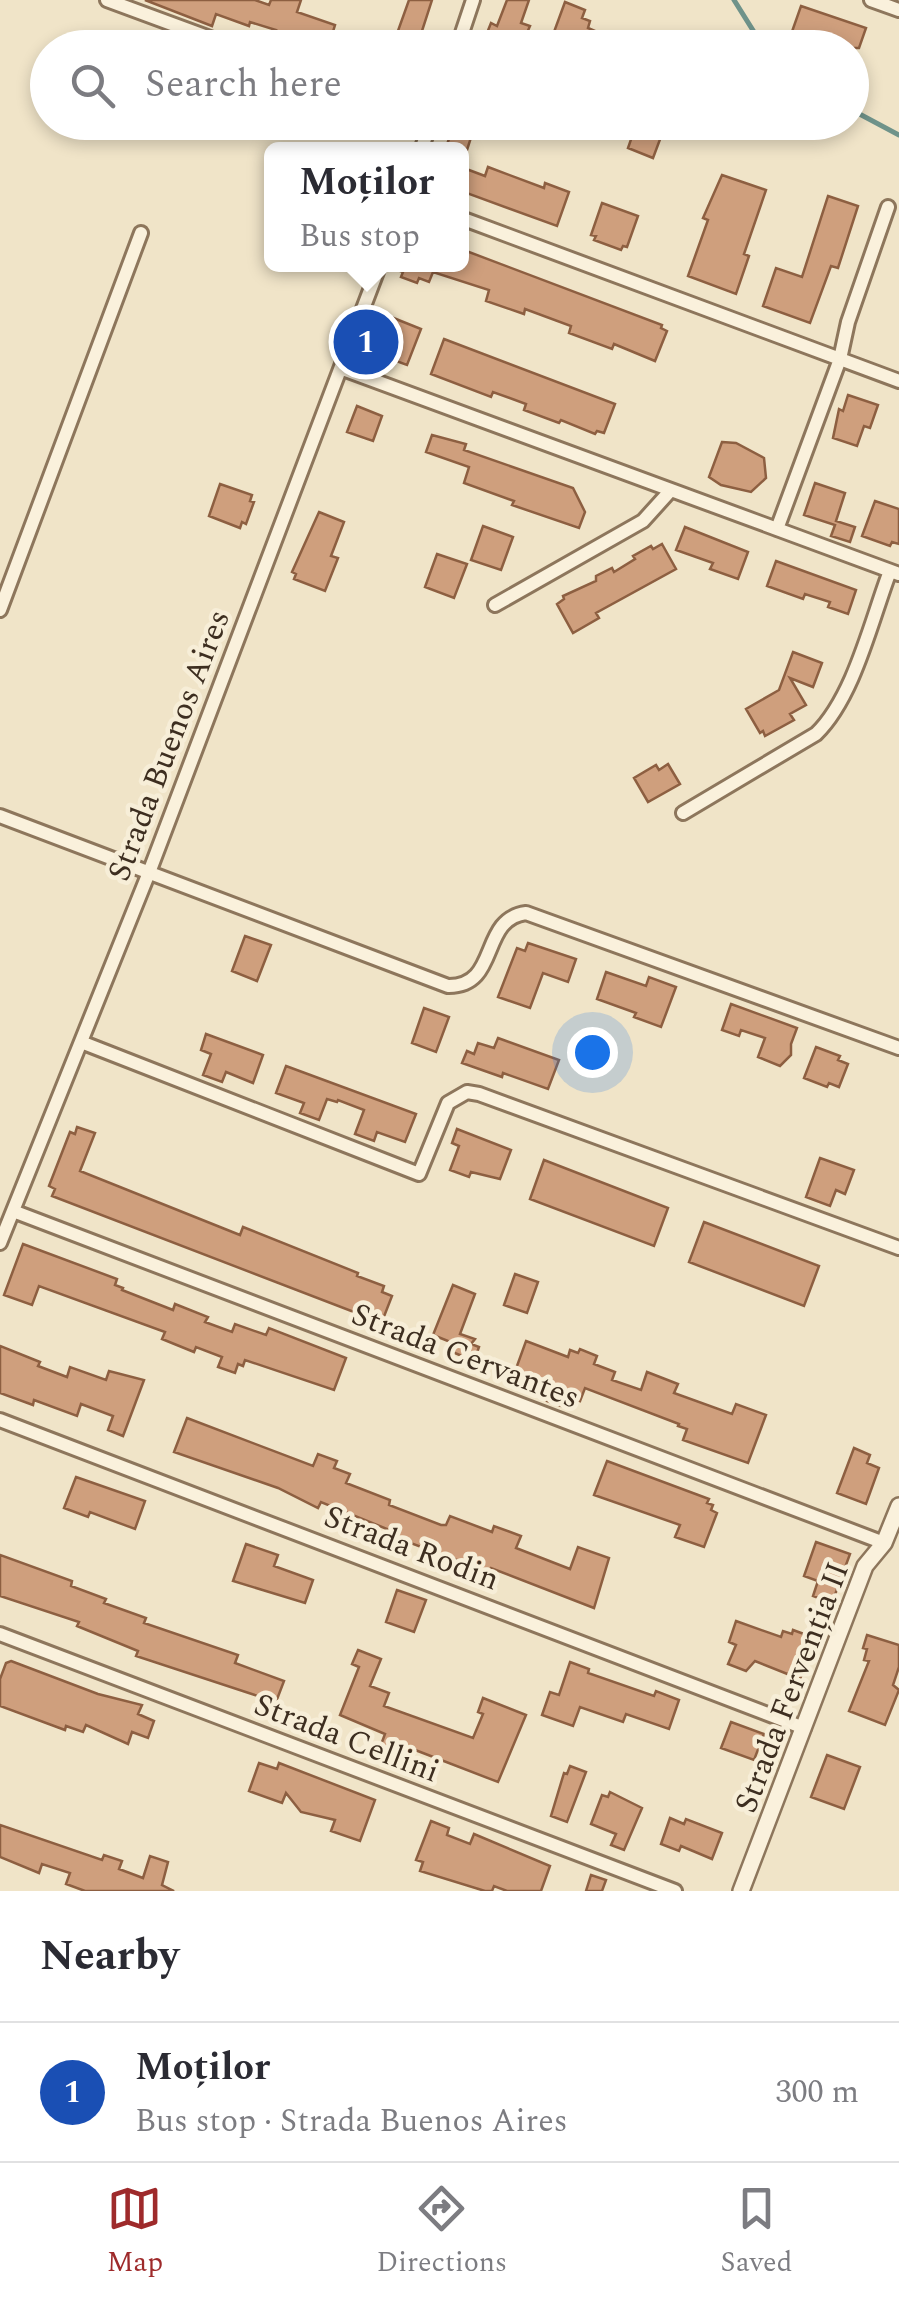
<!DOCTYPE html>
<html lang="en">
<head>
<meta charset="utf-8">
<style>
  body { margin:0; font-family:Spectral,serif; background:#f2f2f3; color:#2b2b33 }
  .you { position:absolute; left:592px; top:1052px; width:35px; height:35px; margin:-25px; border:8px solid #fff; border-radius:50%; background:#1a73e8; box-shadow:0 0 0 15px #1a73e833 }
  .badge { display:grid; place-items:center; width:65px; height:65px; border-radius:50%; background:#9e2a2b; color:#fff; font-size:32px; font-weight:700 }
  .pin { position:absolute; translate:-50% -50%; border:5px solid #fff; box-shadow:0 2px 10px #0006 }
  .popup { position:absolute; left:264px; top:142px; width:205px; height:130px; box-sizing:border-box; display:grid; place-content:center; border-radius:15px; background:#fff; filter:drop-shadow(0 2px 8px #0005); font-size:32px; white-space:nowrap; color:#7c7c81 }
  .popup b { font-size:38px; color:#2b2b33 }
  .popup::after { content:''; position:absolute; left:50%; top:100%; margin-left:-20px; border:20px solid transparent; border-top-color:#fff }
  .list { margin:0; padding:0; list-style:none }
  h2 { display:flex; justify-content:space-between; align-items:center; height:130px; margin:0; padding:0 40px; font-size:42px }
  h2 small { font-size:32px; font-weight:400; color:#7c7c81 }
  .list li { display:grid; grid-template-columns:65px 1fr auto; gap:30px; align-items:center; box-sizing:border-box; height:140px; padding:0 40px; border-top:2px solid #e1e1e2 }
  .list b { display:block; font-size:38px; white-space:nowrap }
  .list p { margin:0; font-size:32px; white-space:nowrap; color:#7c7c81 }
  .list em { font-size:32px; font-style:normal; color:#7c7c81 }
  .icon { flex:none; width:55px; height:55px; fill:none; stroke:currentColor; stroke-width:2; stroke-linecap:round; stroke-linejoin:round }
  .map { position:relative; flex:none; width:899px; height:1891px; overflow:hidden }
  .search { position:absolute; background:#fff; box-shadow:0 5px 15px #0003; left:30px; right:30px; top:30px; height:110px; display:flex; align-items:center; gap:25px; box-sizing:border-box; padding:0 35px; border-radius:55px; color:#7c7c81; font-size:38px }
  .sheet { height:270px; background:#fff }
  nav { display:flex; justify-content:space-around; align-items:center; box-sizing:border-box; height:140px; border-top:2px solid #e1e1e2; background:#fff; font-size:28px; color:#7c7c81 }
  nav a { display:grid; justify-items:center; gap:5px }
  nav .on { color:#9e2a2b }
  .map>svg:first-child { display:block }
</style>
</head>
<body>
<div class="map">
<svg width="899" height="1891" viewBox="0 0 899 1891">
  <rect width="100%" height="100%" fill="#f0e4c8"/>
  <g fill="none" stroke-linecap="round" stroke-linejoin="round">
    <path stroke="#6f938a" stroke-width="5" d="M 734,0 L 764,48
      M 852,110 L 899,135"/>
  </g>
  <path fill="#cf9f7d" stroke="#8d5f41" stroke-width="2.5" d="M 145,0 L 255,0 L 269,5 L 271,0 L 301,0 L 297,12 L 335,25 L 328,48 L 304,48 L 273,37 L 276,30 L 250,22 L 249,26 L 216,14 L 212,26 Z
    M 409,0 L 432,0 L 421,34 L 427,35 L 422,48 L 394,42 Z
    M 507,0 L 529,0 L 521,23 L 530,26 L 526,35 L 550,43 L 565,2 L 585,10 L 582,18 L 590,21 L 588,28 L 634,48 L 496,48 L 483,43 L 491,23 L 497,26 Z
    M 801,6 L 866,28 L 859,48 L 803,48 L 788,43 Z
    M 455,122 L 476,122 L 467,150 L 445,150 Z
    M 636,125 L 662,134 L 653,158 L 628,148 Z
    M 461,167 L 485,176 L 488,167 L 544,188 L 545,183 L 569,192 L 557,226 L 461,191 Z
    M 722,175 L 766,190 L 744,254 L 749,256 L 736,294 L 688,276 L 708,220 L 703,218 Z
    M 828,196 L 858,206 L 838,268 L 831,266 L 810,323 L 763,306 L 776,268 L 802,277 Z
    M 602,203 L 638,216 L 627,247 L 623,246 L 621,250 L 594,240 L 596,236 L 591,235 Z
    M 461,249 L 662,325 L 661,328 L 667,331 L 655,361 L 614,344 L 612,349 L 569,333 L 571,326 L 525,309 L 524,314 L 486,301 L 489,290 L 433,272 L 429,282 L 419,278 L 417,283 L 401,277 L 403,272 L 389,267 L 390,264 L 461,264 Z
    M 391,317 L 421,329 L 407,365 L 377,354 Z
    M 444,339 L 615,404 L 604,433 L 597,431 L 595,434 L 561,420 L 559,423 L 524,410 L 526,404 L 493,392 L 491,397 L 431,374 Z
    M 848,395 L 878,405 L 870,428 L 864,426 L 857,446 L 833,438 L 839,409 L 843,411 Z
    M 357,406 L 382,416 L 373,441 L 347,432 Z
    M 432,435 L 466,444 L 464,450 L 573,488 L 585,512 L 579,528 L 512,505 L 514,501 L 464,483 L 469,467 L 426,452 Z
    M 722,442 L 736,443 L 764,458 L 766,478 L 751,492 L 721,485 L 709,477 Z
    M 815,483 L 845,493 L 836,521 L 855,527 L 850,542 L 831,536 L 835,525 L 804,515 Z
    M 220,484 L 252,495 L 250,501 L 254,502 L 246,524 L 242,522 L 240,528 L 209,516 Z
    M 875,501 L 899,509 L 899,544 L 892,542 L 890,546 L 862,536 Z
    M 319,512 L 344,522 L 331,556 L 338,558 L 325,591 L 294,579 L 296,574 L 292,572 Z
    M 483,526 L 513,537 L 501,570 L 471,560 Z
    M 685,527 L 748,552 L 738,579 L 710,569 L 713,563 L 676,550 Z
    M 662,544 L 676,569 L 596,613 L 599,618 L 573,633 L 557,604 L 564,599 L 563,596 L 596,581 L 596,576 L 612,568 L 614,572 L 635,559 L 633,556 L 651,546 L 653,549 Z
    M 437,554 L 467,564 L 454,598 L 425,587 Z
    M 776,561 L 856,590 L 848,614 L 828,607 L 830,602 L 805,594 L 803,599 L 767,586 Z
    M 793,652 L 822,663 L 813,687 L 790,678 L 806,705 L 790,714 L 794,720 L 765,736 L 763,731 L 760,733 L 746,709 L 779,690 Z
    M 668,764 L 680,784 L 648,802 L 634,778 L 656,765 L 659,770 Z
    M 245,936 L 271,945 L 257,981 L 232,971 Z
    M 528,943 L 576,959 L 568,982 L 543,973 L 530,1008 L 498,997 L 517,948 L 525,951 Z
    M 606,972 L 646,986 L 649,977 L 676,987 L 661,1027 L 634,1017 L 636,1013 L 597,999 Z
    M 731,1004 L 797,1028 L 791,1044 L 791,1055 L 780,1066 L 758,1057 L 765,1038 L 741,1030 L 739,1036 L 722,1030 Z
    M 424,1008 L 449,1017 L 436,1052 L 412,1043 Z
    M 206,1034 L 263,1055 L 253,1083 L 226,1072 L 222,1082 L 203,1075 L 211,1054 L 201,1050 Z
    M 498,1038 L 559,1060 L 548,1089 L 503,1073 L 502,1077 L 462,1063 L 467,1051 L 474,1054 L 478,1043 L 494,1048 Z
    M 816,1047 L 840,1056 L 838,1060 L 848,1064 L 839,1087 L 829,1083 L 827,1087 L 804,1078 Z
    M 286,1066 L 416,1114 L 405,1142 L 377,1132 L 374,1141 L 355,1134 L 364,1110 L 338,1100 L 337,1102 L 327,1099 L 319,1120 L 300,1113 L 304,1103 L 276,1093 Z
    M 77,1127 L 95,1133 L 80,1171 L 240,1235 L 243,1227 L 358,1273 L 357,1276 L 384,1286 L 382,1292 L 392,1296 L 383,1319 L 366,1316 L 364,1324 L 351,1319 L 354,1312 L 52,1196 L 55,1189 L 49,1186 L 70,1132 L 75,1134 Z
    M 457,1129 L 511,1150 L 500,1179 L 471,1172 L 469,1177 L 450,1170 L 459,1146 L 452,1143 Z
    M 820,1158 L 854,1170 L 845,1194 L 836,1190 L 830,1206 L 806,1197 Z
    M 544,1160 L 668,1208 L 654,1246 L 530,1199 Z
    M 704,1222 L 819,1266 L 804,1306 L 689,1262 Z
    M 23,1244 L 117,1279 L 115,1285 L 123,1288 L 122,1290 L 173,1310 L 175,1304 L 208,1317 L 205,1322 L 232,1332 L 235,1324 L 266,1335 L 269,1328 L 346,1358 L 334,1390 L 245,1360 L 243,1366 L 238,1364 L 235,1373 L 218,1367 L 222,1357 L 196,1347 L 194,1352 L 162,1339 L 165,1332 L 39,1286 L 32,1305 L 4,1295 Z
    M 515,1274 L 538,1282 L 527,1313 L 504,1305 Z
    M 453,1285 L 475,1294 L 460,1334 L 475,1339 L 471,1344 L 479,1347 L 474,1361 L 450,1351 L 453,1343 L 433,1335 Z
    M 526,1341 L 568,1357 L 570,1350 L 578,1353 L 580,1349 L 597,1356 L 594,1364 L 615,1372 L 612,1380 L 641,1390 L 647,1372 L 678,1384 L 674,1393 L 732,1414 L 736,1404 L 766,1415 L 748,1463 L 683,1440 L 687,1429 L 678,1426 L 679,1424 L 585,1388 L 580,1401 L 565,1395 L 561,1406 L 547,1401 L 551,1391 L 513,1377 Z
    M 0,1346 L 40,1362 L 38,1366 L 67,1377 L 70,1367 L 106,1380 L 109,1371 L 144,1380 L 123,1436 L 108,1430 L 113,1416 L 81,1404 L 77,1416 L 34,1400 L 33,1405 L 0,1393 Z
    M 187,1418 L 313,1466 L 318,1454 L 337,1461 L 334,1468 L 350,1474 L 346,1483 L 390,1500 L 389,1505 L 441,1525 L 446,1525 L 450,1516 L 492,1532 L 494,1526 L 521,1536 L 516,1548 L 570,1569 L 578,1547 L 609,1558 L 594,1608 L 491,1568 L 489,1572 L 386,1534 L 387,1529 L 321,1502 L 318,1508 L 278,1488 L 174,1452 Z
    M 854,1448 L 870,1455 L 867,1463 L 879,1468 L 866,1504 L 837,1493 Z
    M 607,1461 L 709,1499 L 707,1503 L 713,1505 L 711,1510 L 717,1513 L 704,1547 L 675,1537 L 680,1525 L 594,1495 Z
    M 76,1477 L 145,1501 L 135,1529 L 90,1512 L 88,1517 L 64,1508 Z
    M 816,1542 L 850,1554 L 832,1603 L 813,1596 L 818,1581 L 804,1576 Z
    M 246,1544 L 278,1555 L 274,1566 L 313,1580 L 305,1603 L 233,1581 Z
    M 0,1555 L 72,1581 L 71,1586 L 106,1599 L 104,1603 L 146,1618 L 144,1623 L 238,1655 L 235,1663 L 284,1681 L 276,1702 L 136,1656 L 138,1651 L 77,1626 L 79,1622 L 0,1596 Z
    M 397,1590 L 426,1600 L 414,1632 L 386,1622 Z
    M 736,1621 L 781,1637 L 783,1631 L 792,1634 L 793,1630 L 815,1638 L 800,1679 L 755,1661 L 746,1671 L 728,1664 L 736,1645 L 729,1642 Z
    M 867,1635 L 899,1645 L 899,1667 L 893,1685 L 899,1690 L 885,1725 L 849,1711 L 869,1661 L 864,1660 L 867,1649 L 863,1648 Z
    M 358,1650 L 381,1659 L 370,1686 L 389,1693 L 384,1706 L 473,1738 L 483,1714 L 478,1712 L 483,1698 L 526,1715 L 498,1782 L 410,1748 L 408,1754 L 400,1751 L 398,1757 L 379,1750 L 385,1734 L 340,1715 L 359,1667 L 352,1664 Z
    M 11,1661 L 98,1694 L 142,1705 L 138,1714 L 154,1721 L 148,1738 L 132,1732 L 128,1744 L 86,1725 L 83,1732 L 66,1726 L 65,1730 L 0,1706 L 0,1679 L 6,1663 Z
    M 570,1662 L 589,1669 L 588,1673 L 654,1696 L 656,1691 L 679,1700 L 669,1729 L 626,1714 L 623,1722 L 580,1707 L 573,1726 L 542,1715 L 550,1692 L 559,1695 Z
    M 731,1722 L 764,1734 L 754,1760 L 721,1748 Z
    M 827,1755 L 860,1767 L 844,1809 L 811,1797 Z
    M 259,1763 L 277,1769 L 279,1763 L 375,1800 L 360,1841 L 331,1831 L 335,1820 L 301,1812 L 286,1793 L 282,1803 L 249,1791 Z
    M 570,1766 L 586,1772 L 567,1822 L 551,1816 L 564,1773 L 567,1774 Z
    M 610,1792 L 642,1808 L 624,1850 L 611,1845 L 616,1834 L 591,1824 L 602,1795 L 608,1797 Z
    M 670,1818 L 684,1824 L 686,1819 L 722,1833 L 712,1859 L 681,1846 L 679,1851 L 661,1844 Z
    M 431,1821 L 449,1828 L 447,1835 L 470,1844 L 474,1834 L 550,1866 L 541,1891 L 507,1891 L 494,1886 L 492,1891 L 485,1891 L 420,1871 L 423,1862 L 416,1860 Z
    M 0,1825 L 102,1860 L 104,1855 L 122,1861 L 119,1869 L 143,1878 L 150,1856 L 168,1862 L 162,1885 L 174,1891 L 85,1891 L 66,1884 L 70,1873 L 42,1864 L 39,1873 L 0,1857 Z
    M 591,1875 L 606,1880 L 602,1891 L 586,1891 Z"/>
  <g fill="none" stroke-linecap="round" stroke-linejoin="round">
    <g stroke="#8d765c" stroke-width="18">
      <path id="minor" d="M 107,0 L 237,48
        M 871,0 L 899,10
        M 457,48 L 473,0
        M 421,150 L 431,122
        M 461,218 L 899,381
        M 343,369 L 899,574
        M 777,529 L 840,359 L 848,322 L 888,207
        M 495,605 L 643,521 L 671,490
        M 0,610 L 141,233
        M 683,813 L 816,734 C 854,697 871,621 890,571
        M 0,816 L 448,986 C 500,987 479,919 526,913 L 899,1048
        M 81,1042 L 419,1174 L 448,1103 L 467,1092 L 479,1094 L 899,1248
        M 13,1211 L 884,1543
        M 0,1243 L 150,870 L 380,264
        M 0,1420 L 804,1728
        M 0,1634 L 675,1891"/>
    </g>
    <g stroke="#8d765c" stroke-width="20">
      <path id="tertiary" d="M 741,1891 L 865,1566 L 884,1543 L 899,1506"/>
    </g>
    <use href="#minor" stroke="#faf1dc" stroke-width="12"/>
    <use href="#tertiary" stroke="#faf1dc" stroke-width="15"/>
  </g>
  <g text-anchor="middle" stroke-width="9" stroke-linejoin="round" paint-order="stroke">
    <g font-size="32" fill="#3d2e20" stroke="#f7eed8">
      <text transform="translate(168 745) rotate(-69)" y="11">Strada Buenos Aires</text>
      <text transform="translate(466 1355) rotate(21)" y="11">Strada Cervantes</text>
      <text transform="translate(412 1547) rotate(21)" y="11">Strada Rodin</text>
      <text transform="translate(791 1687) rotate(-69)" y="11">Strada Fervenția II</text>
      <text transform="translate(347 1737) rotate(21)" y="11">Strada Cellini</text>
    </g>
  </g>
</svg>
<div class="you"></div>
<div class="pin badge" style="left:366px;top:342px;background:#1a4fb4">1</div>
<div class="popup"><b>Moților</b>Bus stop</div>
<div class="search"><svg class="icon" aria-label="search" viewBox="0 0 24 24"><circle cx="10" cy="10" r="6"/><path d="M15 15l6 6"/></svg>Search here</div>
</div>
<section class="sheet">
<h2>Nearby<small></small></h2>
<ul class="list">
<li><span class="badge" style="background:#1a4fb4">1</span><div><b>Moților</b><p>Bus stop · Strada Buenos Aires</p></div><em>300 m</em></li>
</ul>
</section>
<nav>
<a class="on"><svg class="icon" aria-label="map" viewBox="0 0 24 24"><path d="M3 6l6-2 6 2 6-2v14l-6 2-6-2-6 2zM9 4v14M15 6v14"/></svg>Map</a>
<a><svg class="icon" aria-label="directions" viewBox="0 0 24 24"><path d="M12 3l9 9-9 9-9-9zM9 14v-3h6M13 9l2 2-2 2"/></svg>Directions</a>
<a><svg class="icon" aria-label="saved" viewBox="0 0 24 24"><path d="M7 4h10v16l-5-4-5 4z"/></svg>Saved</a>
</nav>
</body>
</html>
